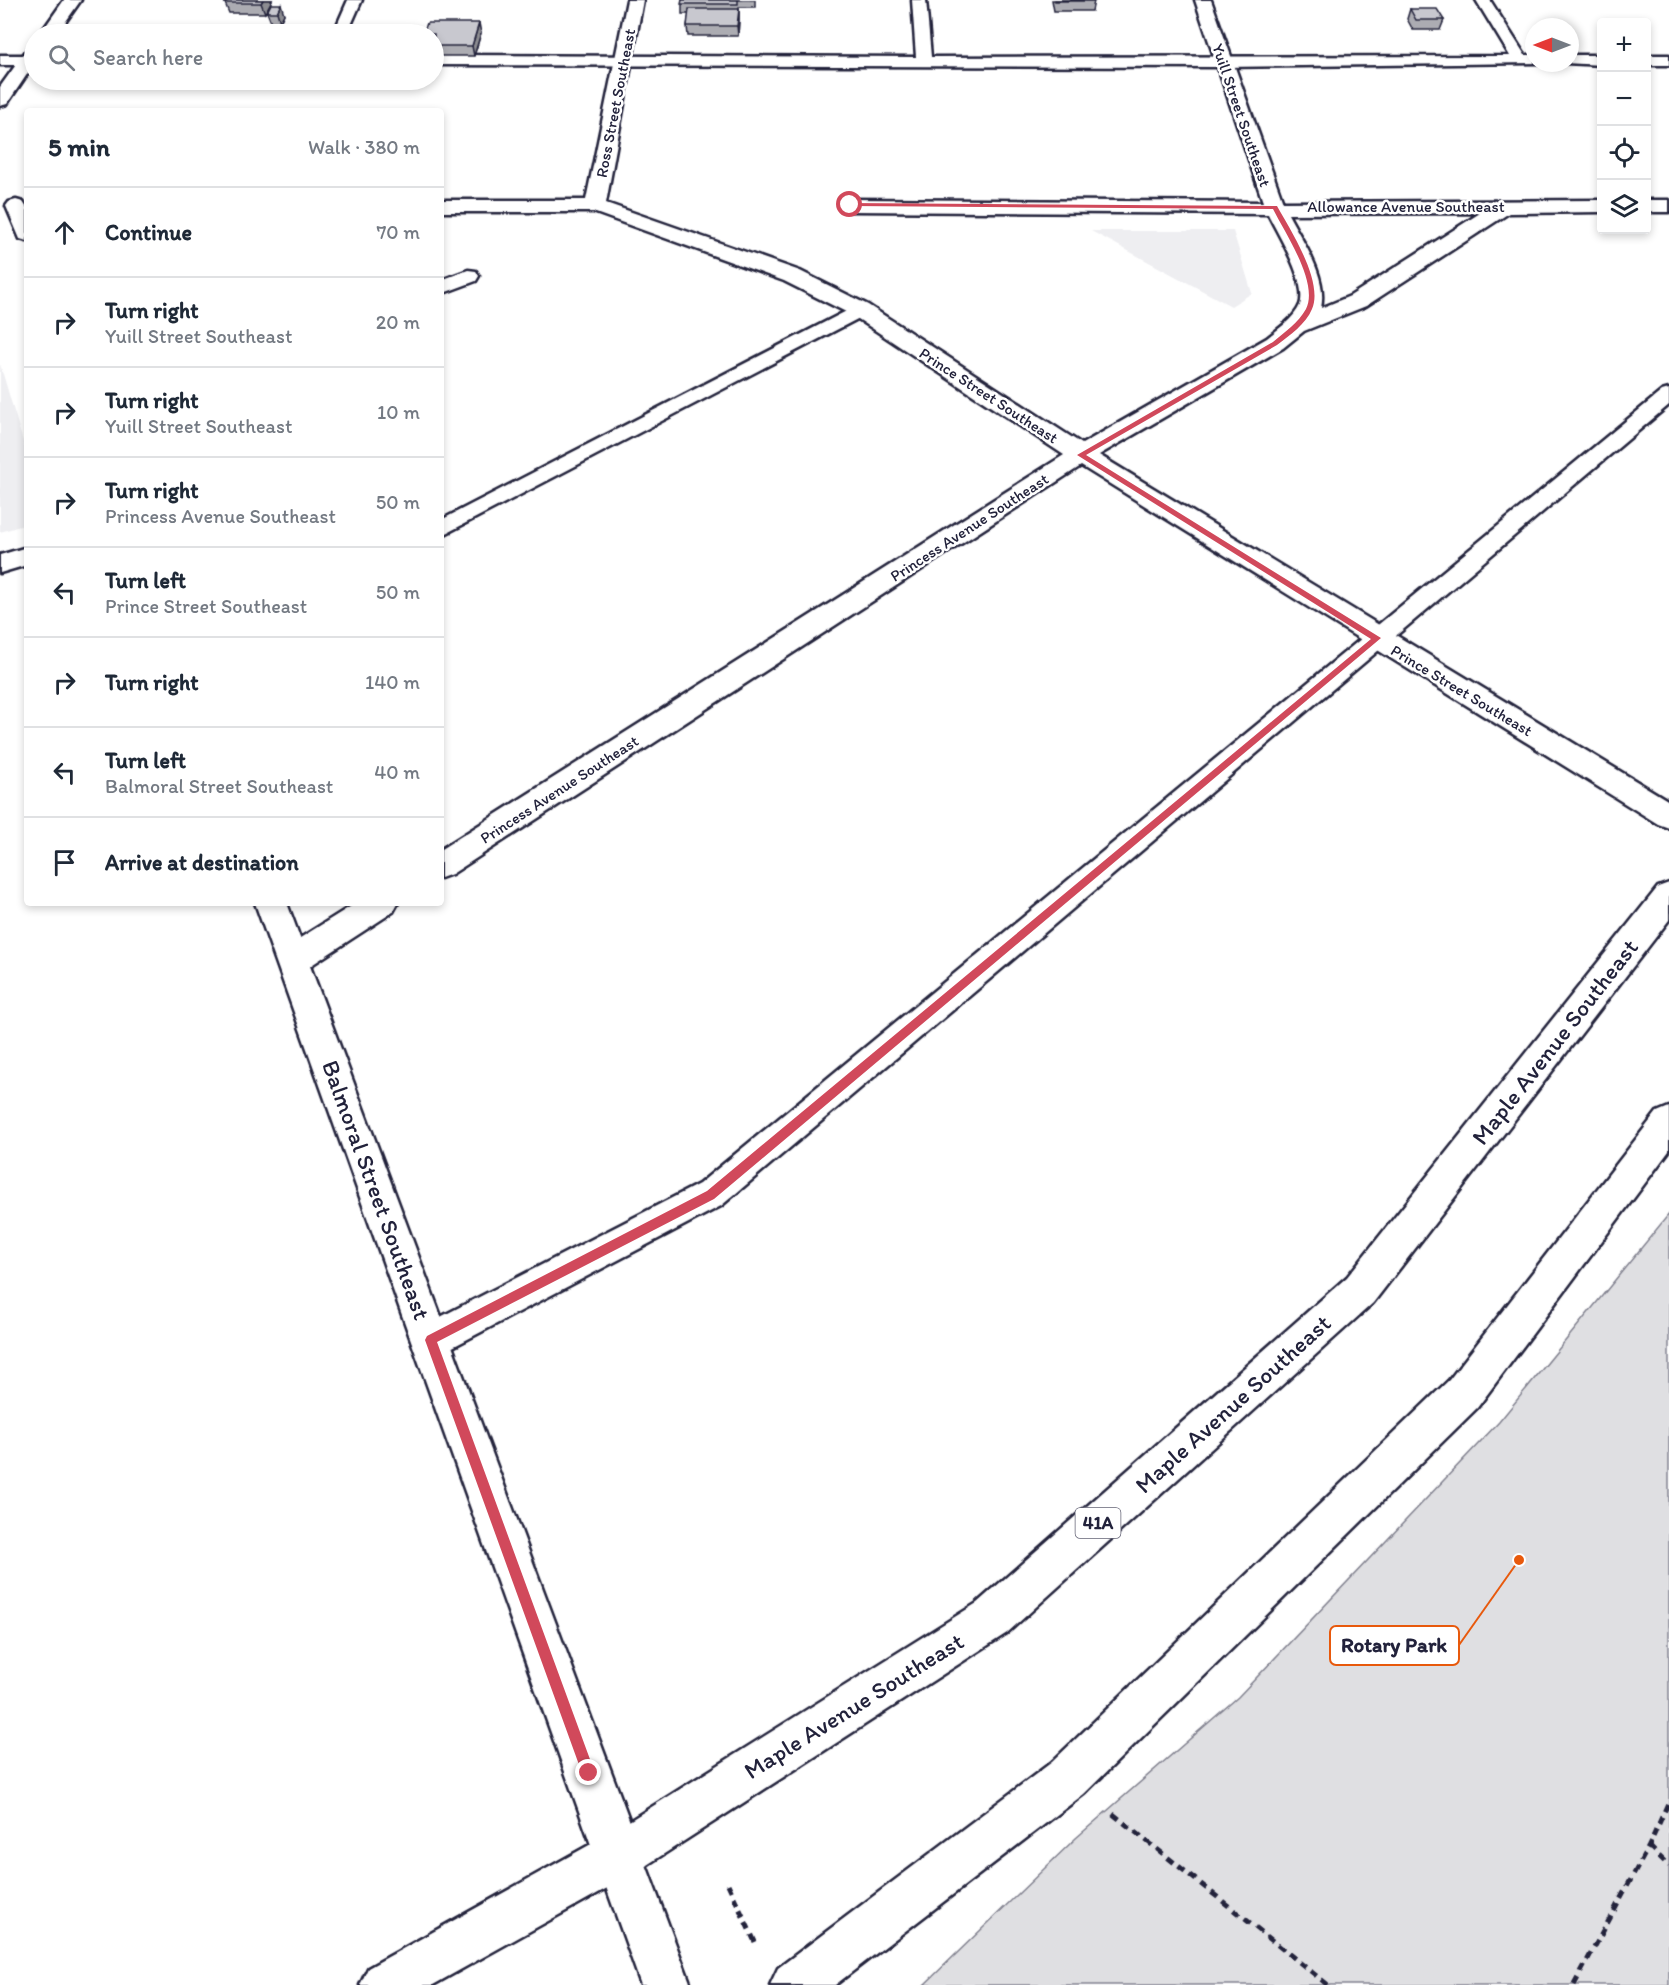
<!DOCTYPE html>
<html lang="en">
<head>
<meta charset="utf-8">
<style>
  body { margin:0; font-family:Itim,sans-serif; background:#f2f2f3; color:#1f2937 }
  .controls { position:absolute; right:18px; top:18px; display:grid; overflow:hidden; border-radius:6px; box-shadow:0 3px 9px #0003 }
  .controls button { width:54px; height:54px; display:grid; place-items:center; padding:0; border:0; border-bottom:2px solid #e0e1e3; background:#fff; color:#1f2937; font:30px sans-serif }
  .compass { position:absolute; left:1525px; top:18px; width:54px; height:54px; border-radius:50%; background:#fff; box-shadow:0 3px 9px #0003; rotate:270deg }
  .stop { position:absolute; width:18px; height:18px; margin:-14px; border:4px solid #d1495b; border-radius:50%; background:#fff }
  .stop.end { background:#d1495b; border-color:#fff; box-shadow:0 2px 6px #0008 }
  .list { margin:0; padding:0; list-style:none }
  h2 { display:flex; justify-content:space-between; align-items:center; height:78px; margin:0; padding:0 24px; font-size:26px }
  h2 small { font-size:20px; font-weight:400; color:#747a83 }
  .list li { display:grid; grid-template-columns:39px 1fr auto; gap:18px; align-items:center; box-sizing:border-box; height:90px; padding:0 24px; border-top:2px solid #e0e1e3 }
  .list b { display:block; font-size:22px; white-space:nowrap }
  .list p { margin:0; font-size:20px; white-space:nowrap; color:#747a83 }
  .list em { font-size:20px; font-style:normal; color:#747a83 }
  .icon { flex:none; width:33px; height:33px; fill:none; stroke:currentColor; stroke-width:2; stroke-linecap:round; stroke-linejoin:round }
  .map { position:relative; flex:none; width:1669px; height:1985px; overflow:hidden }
  .search { position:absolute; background:#fff; box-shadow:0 3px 9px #0003; left:24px; top:24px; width:420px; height:66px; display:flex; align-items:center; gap:15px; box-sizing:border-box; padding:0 21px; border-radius:33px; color:#747a83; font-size:22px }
  .panel { position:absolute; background:#fff; box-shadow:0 3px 9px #0003; left:24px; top:108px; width:420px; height:798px; border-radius:6px }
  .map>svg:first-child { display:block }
</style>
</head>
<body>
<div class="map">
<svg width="1669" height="1985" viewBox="0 0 1669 1985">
  <rect width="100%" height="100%" fill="#fff"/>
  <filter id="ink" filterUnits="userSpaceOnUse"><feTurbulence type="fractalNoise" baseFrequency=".0167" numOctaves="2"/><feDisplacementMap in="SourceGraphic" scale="12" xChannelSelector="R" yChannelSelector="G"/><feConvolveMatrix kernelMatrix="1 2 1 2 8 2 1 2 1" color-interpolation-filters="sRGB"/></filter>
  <g filter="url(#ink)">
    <path fill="#eeeef1" d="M 1091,231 L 1233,231 L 1252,293 L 1231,306 Z
      M 0,364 L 27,455 L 27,524 L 0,532 Z"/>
    <path fill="#dfdfe2" stroke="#80808e" stroke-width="1.5" d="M 1669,1214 L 1669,1985 L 924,1985 L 1076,1838 L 1238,1697 L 1499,1422 Z"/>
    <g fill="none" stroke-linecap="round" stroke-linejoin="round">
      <g stroke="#22223b" stroke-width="5">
        <path id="lane" d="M 348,0 L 362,0 L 347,34 L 333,34 Z
          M 912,0 L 926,0 L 931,57 L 1510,56 L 1476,0 L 1490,0 L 1525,55 L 1534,55 L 1534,63 L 1540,63 L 1223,67 L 434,65 L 434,55 L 916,57 Z
          M 0,55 L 34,55 L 34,65 L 0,65 Z
          M 1570,55 L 1602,55 L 1602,65 L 1565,63 L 1570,63 Z
          M 1646,55 L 1669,55 L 1669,65 L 1646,65 Z
          M 860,304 L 867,306 L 869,310 L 867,314 L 441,536 L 441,520 Z
          M 1669,389 L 1669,405 L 721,1206 L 443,1352 L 431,1357 L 419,1352 L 414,1340 L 419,1328 L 699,1184 L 1662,391 Z"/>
      </g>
      <g stroke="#22223b" stroke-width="5">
        <path id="street" d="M 64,0 L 81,0 L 57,34 L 40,34 Z
          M 627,0 L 643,0 L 606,203 L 800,271 L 868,305 L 1082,444 L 1267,338 C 1278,329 1294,319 1300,305 C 1308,282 1278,235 1268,214 L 850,211 L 843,209 L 840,205 L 843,201 L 850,199 L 1263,202 L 1195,0 L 1211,0 L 1283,202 L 1602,200 L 1602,212 L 1509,213 L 1366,306 L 1304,331 L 1283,348 L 1099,455 L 1669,801 L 1669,828 L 1658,824 L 1081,466 L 452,874 L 441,878 L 441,849 L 1064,455 L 852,315 L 784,281 L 593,212 L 441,212 L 441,200 L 586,200 ZM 1480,213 L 1350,296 L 1321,308 C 1328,276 1302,241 1288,214 Z
          M 34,47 L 34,64 L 7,104 L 0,106 L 0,87 L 28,48 Z
          M 16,200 L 23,202 L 27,208 L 27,241 L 20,239 L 6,206 L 9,202 Z
          M 1646,200 L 1669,200 L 1669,212 L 1646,212 Z
          M 468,270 L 476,271 L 479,276 L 476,281 L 441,294 L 441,280 Z
          M 27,547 L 27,565 L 0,573 L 0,555 Z
          M 255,903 L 287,903 L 300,938 L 356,903 L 398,903 L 393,912 L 310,966 L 691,1985 L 641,1985 Z"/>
      </g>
      <g stroke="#22223b" stroke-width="5">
        <path id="primary" d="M 1669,883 L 1669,920 L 1373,1303 L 1007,1633 L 636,1872 L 433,1985 L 360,1985 L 368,1968 L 602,1838 L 977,1603 L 1347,1277 L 1658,887 Z
          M 1669,1107 L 1669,1151 L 1477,1408 L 1084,1794 L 835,1985 L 770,1985 L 778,1968 L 1052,1762 L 1449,1380 L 1657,1112 Z"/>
      </g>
      <path stroke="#22223b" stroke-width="5" stroke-dasharray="8 6" stroke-linecap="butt" d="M 1113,1814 L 1328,1985
        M 1649,1846 L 1669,1866
        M 728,1884 L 755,1942
        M 1574,1985 L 1649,1846 L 1669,1801"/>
      <use href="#lane" fill="#fff" fill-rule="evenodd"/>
      <use href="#street" fill="#fff" fill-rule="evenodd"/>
      <use href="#primary" fill="#fff" fill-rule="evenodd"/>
    </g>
    <path fill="#acacb2" stroke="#22223b" stroke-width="1.5" d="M 227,0 L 272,0 L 265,13 L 229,13 L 225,3 Z
      M 682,0 L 755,0 L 755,7 L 739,7 L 739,19 L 738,36 L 688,36 L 687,26 L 689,14 L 682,14 Z
      M 1052,0 L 1093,0 L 1094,1 L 1092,11 L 1054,11 Z
      M 271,4 L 284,14 L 280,22 L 271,22 L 267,12 Z
      M 1410,9 L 1444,20 L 1440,30 L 1413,30 L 1407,19 Z
      M 481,33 L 474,56 L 434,56 L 434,34 Z"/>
    <path fill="#8c8c91" stroke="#22223b" stroke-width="1.5" d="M 263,0 L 272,0 L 265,13 L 261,3 Z
      M 281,4 L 284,14 L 280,22 L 277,12 Z
      M 739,9 L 739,19 L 738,36 L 737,26 Z
      M 479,23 L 481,33 L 474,56 L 472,46 Z"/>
    <path fill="#c8c8cf" stroke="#22223b" stroke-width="1.5" d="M 227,0 L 263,0 L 261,3 L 225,3 Z
      M 682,0 L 738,0 L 738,4 L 681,4 Z
      M 1055,0 L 1093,0 L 1094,1 L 1055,1 Z
      M 271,4 L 281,4 L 277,12 L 267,12 Z
      M 689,9 L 739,9 L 737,26 L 687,26 Z
      M 1410,9 L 1437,9 L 1444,20 L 1416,20 Z
      M 427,23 L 479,23 L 472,46 L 434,46 L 434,34 L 423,34 Z"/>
  </g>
  <path fill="#d1495b" d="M 848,203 L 1277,206 C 1290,229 1324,282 1312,309 C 1306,324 1290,335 1277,345 L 1086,455 L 1381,638 L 714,1199 L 437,1342 L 595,1773 L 589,1780 L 582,1773 L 425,1340 L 427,1336 L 707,1191 L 1371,639 L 1077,455 L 1273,342 C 1285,332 1298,323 1306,309 C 1319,283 1285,233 1273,209 L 850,206 Z"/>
  <g text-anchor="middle" stroke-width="5" stroke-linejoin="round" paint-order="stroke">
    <g font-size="16" fill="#22223b" stroke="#fff">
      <text transform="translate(615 103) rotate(-79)" y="6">Ross Street Southeast</text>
      <text transform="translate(1242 115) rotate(71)" y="6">Yuill Street Southeast</text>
      <text x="1406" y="212">Allowance Avenue Southeast</text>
      <text transform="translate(989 395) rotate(33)" y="6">Prince Street Southeast</text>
      <text transform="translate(969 527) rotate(-33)" y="6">Princess Avenue Southeast</text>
      <text transform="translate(1462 690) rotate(31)" y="6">Prince Street Southeast</text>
      <text transform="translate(559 789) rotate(-33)" y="6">Princess Avenue Southeast</text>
    </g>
    <rect fill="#fff" stroke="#646476" stroke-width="1.5" x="1075.5" y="1508" width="45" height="30" rx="4.5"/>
    <g font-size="18" font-weight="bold" fill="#22223b">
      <text x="1098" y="1529">41A</text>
    </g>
    <g font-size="24" fill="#22223b" stroke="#fff">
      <text transform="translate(1555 1042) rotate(-52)" y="8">Maple Avenue Southeast</text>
      <text transform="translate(376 1190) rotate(70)" y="8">Balmoral Street Southeast</text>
      <text transform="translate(1233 1404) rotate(-42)" y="8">Maple Avenue Southeast</text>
      <text transform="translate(854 1706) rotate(-32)" y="8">Maple Avenue Southeast</text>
    </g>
  </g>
  <path fill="none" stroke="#e8590c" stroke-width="2" d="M1519 1560L1459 1645"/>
  <circle fill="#e8590c" stroke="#fff" stroke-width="2" cx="1519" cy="1560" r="6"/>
  <rect fill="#fff" stroke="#e8590c" stroke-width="2" x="1330" y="1626" width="129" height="39" rx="6"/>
  <g font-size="21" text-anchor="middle" font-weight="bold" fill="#22223b">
    <text x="1394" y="1652">Rotary Park</text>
  </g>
</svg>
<div class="controls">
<button>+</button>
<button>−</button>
<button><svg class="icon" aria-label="locate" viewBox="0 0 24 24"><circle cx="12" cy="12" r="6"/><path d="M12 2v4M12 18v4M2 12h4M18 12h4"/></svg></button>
<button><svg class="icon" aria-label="layers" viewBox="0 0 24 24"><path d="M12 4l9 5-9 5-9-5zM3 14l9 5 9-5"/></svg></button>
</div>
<svg class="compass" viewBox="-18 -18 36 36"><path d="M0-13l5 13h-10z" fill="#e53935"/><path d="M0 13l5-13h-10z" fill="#747a83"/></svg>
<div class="stop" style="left:850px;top:205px"></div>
<div class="stop end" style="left:589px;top:1773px"></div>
<div class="search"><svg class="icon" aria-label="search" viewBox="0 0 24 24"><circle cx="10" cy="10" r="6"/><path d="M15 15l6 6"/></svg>Search here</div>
<section class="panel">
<h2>5 min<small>Walk · 380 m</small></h2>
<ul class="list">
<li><svg class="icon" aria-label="ahead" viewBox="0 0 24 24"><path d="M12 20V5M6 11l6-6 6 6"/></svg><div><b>Continue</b></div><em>70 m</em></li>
<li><svg class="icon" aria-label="right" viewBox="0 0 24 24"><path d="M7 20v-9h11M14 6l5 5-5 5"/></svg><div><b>Turn right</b><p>Yuill Street Southeast</p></div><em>20 m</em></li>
<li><svg class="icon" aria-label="right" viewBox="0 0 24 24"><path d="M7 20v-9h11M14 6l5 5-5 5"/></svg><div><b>Turn right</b><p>Yuill Street Southeast</p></div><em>10 m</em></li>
<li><svg class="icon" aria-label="right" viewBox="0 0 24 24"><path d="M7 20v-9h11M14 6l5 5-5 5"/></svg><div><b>Turn right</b><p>Princess Avenue Southeast</p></div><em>50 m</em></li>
<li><svg class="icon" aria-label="left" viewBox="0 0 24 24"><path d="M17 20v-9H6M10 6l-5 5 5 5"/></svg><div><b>Turn left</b><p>Prince Street Southeast</p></div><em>50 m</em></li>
<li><svg class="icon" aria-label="right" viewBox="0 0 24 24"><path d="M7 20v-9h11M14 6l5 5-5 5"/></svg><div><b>Turn right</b></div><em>140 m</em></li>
<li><svg class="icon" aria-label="left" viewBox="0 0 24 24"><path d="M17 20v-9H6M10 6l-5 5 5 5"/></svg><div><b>Turn left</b><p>Balmoral Street Southeast</p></div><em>40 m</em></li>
<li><svg class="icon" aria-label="arrive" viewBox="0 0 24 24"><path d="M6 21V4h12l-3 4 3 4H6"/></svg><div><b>Arrive at destination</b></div></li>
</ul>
</section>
</div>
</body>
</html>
